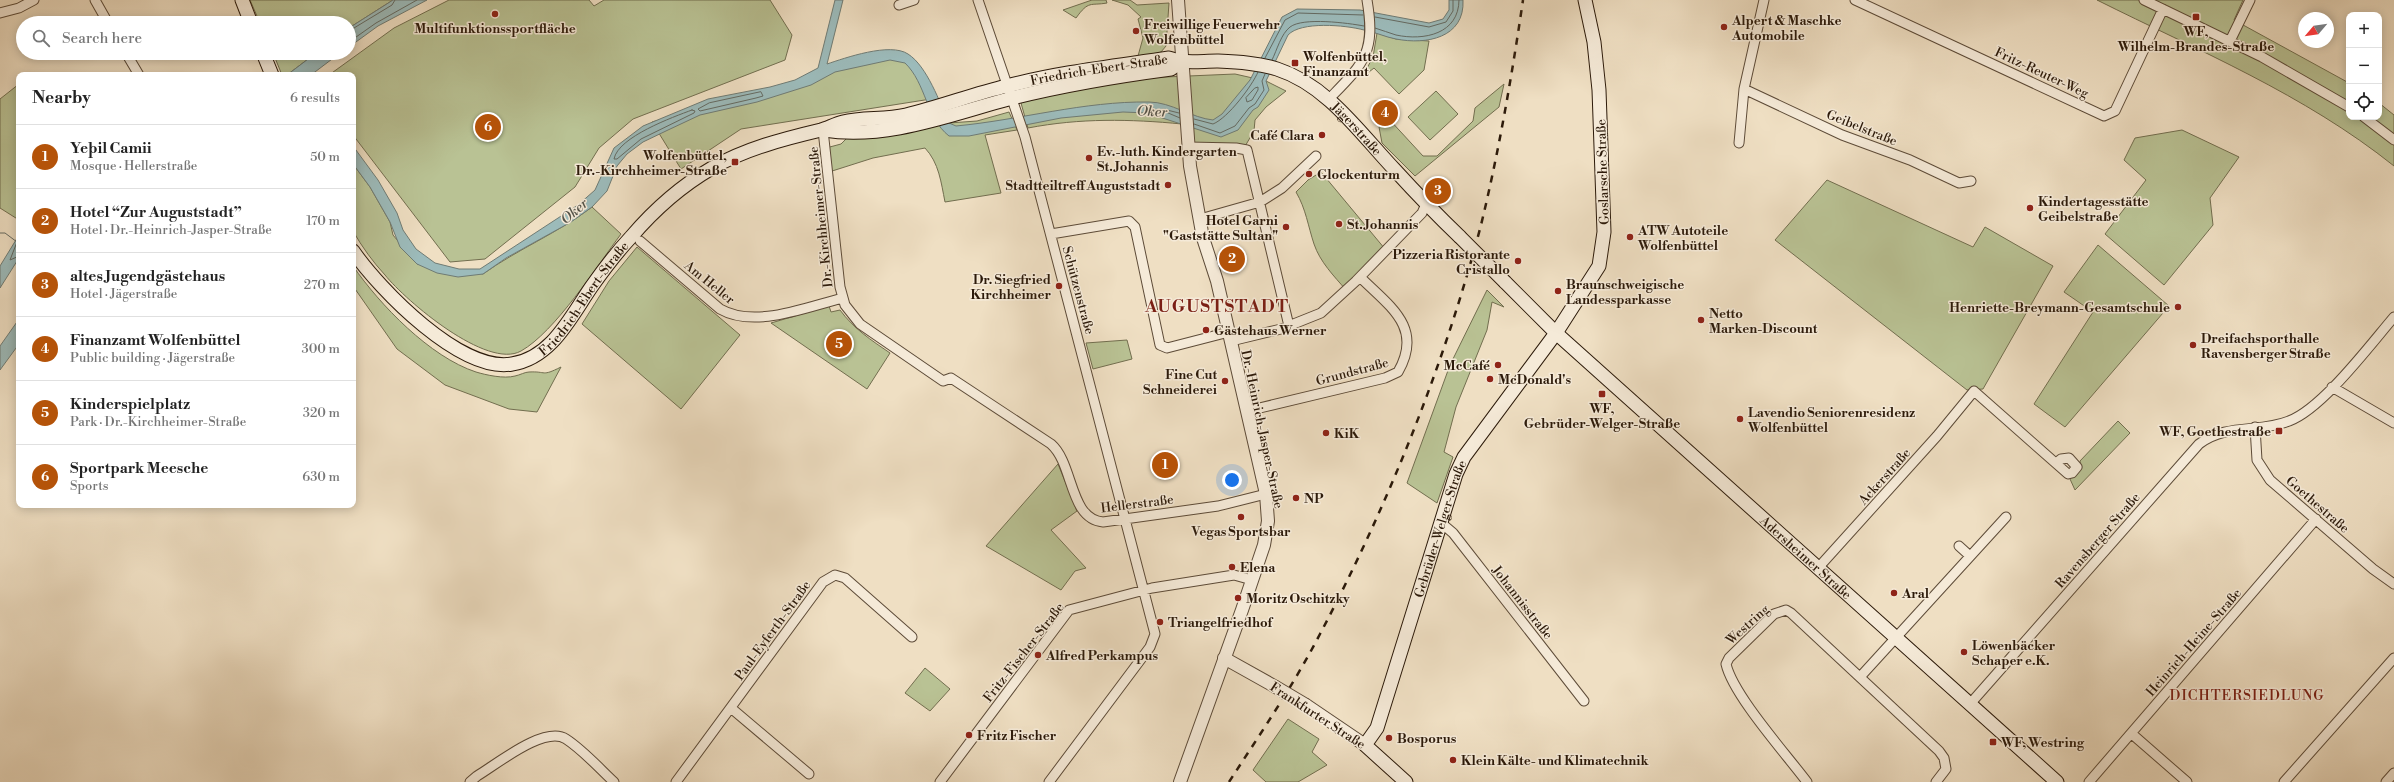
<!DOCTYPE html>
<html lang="en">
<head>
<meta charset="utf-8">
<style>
  body { margin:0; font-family:"Libre Bodoni",serif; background:#f6f6f6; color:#222 }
  .controls { position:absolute; right:12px; top:12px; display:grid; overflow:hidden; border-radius:8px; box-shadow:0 2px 10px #0003 }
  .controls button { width:36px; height:36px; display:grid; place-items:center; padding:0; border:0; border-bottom:1px solid #e0e0e0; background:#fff; color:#222; font:20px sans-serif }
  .compass { position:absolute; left:2298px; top:12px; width:36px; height:36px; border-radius:50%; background:#fff; box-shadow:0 2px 10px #0003; rotate:241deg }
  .you { position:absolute; left:1232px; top:480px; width:14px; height:14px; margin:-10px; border:3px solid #fff; border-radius:50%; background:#1a73e8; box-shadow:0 0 0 6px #1a73e833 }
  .badge { display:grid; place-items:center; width:26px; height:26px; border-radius:50%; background:#b45309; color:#fff; font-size:13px; font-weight:700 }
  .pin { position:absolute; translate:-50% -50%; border:2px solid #fff; box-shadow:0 1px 4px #0006 }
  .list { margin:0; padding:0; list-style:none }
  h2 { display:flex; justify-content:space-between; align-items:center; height:52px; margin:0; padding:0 16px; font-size:17px }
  h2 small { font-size:13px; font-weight:400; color:#767676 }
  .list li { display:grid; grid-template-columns:26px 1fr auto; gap:12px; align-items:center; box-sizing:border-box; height:64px; padding:0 16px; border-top:1px solid #e0e0e0 }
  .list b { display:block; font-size:15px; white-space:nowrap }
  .list p { margin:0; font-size:13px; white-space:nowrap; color:#767676 }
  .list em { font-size:13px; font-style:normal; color:#767676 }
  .icon { flex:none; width:22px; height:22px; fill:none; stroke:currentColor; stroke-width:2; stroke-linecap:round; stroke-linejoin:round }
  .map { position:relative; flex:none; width:2394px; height:782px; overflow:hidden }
  .search { position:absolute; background:#fff; box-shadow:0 2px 10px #0003; left:16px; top:16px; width:340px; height:44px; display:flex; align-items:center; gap:10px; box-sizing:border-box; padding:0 14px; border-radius:22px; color:#767676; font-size:15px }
  .panel { position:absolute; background:#fff; box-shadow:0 2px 10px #0003; left:16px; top:72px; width:340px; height:436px; border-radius:8px }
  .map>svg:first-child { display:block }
</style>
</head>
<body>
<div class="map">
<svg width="2394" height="782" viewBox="0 0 2394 782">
  <rect width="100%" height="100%" fill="#efdfc3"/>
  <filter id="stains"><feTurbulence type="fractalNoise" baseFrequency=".005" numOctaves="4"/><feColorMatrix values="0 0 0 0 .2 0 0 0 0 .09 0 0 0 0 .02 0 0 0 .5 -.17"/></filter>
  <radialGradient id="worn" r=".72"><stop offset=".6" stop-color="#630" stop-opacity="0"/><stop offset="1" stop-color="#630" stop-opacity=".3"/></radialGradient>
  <path fill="#b9c294" stroke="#726e4f" d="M 250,0 L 393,0 L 349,28 L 349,23 L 260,23 Z
    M 449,0 L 589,0 L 594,6 L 604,0 L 770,0 L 792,35 L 785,60 L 633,119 L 599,148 L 575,187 L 485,259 L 450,262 L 353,135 L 353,75 L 329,75 L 394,28 Z
    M 1092,0 L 1106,0 L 1107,3 C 1090,6 1089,0 1076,18 L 1063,10 Z
    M 1112,0 L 1130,0 L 1137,5 L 1169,3 L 1166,46 L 1161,52 L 1154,54 L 1138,56 L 1143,38 L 1138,19 L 1141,17 L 1128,5 Z
    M 2097,0 L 2243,0 L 2234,20 L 2349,83 L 2349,117 L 2379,117 L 2379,103 L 2394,115 L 2394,166 C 2304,94 2199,51 2097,0 Z
    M 1377,33 L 1396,39 L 1429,41 L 1424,70 L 1399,94 L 1374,68 L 1369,72 L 1366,70 L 1373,57 Z
    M 273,53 L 316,53 L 287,75 L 282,75 Z
    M 902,57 L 915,66 L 931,99 L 741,129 L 681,169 L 652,122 L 796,83 L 820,71 Z
    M 1235,74 L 1266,81 L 1286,91 L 1266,107 L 1255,120 L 1254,131 L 1244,148 L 1193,147 L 1182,124 C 1130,119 1080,118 1028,128 L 1021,103 L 1026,99 L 1142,78 Z
    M 19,84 L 19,220 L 0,208 L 0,99 Z
    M 1504,84 L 1499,107 L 1415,176 L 1382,143 L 1379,127 L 1388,118 L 1423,156 L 1437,156 L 1473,121 L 1475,108 Z
    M 1436,91 L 1458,114 L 1430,140 L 1408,117 Z
    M 1009,112 L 1017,130 L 985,135 L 1001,193 L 945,202 C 941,182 939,163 925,148 L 873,158 L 829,172 L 826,148 L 841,144 L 847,138 L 907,133 L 949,123 L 977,121 Z
    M 2182,130 L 2239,157 L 2210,198 L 2213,225 L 2164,285 L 2105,234 L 2146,180 L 2124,160 L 2135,138 Z
    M 353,164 L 370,187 L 390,222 L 393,235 L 417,264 L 483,274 C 518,249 558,233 592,207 L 621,234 C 597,266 555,332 521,351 C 487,370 406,301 385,275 C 373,262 362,247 353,231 Z
    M 1321,172 L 1385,249 L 1346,290 C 1334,276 1320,262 1314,244 C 1308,226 1306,209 1296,192 L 1308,180 Z
    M 1827,180 L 1973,247 L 1985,227 L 2053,266 L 1983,389 L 1967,390 L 1775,240 Z
    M 2098,245 L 2169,306 L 2065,427 L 2034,404 L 2093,312 L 2064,292 Z
    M 637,247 L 740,335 L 681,409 L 582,324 L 609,281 Z
    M 353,266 C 380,305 430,357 476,372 C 486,375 504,379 515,376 C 520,375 525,372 529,372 C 547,371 541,377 561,367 L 537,412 L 509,409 L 445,385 L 397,349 L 353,286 Z
    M 1487,290 L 1504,307 L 1492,302 L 1487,330 L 1456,407 L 1444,452 L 1453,457 L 1437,503 L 1407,483 L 1450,365 Z
    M 829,306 L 831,312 L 840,310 C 854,329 871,340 890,353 L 867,389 L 771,323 Z
    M 1127,340 L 1132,359 L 1093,369 L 1086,343 Z
    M 2118,421 L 2130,433 L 2075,490 L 2070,479 L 2081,468 L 2080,461 Z
    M 1058,464 L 1077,511 L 1051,530 L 1086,568 L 1075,571 L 1061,590 L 986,546 Z
    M 925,668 L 950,689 L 930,711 L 905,693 Z
    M 1288,719 L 1319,739 L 1312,752 L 1327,765 L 1298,782 L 1266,782 L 1253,770 Z"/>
  <path fill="#9cbbbb" stroke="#6f7b74" d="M 393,0 L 427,0 L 378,26 L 349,47 L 349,28 Z
    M 835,0 L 843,0 L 827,64 C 845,58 890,42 908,54 C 927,66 940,103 949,123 L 956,126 C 1020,120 1084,101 1149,102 C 1171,102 1192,118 1213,120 L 1222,114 L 1250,80 L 1282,17 L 1297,9 L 1360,10 L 1429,23 L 1443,19 L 1449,10 L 1449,0 L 1463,0 C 1465,38 1426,45 1396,39 C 1385,37 1375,32 1364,30 C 1345,25 1301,21 1288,35 L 1266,81 L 1269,90 L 1258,107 L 1253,110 L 1238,130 L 1221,137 L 1147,113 L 1123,112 L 1061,118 L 969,136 L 949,136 C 926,118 926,83 905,63 L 890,60 L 835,72 L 811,85 L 757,102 L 700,115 L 668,130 L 643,142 L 627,154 L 617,166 L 607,191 L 592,207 L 571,222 L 506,258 L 483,274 L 458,277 L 437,273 L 417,264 L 400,247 L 390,222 L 370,187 L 353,164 L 353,146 L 378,180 L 397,213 L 403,230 L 416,249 L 435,263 L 459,269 L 480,269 L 578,205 L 595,190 L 614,148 L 643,126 L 708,99 L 770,87 L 795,80 L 818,68 Z
    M 316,53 L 340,53 L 311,75 L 287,75 Z
    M 19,235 L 19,258 L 0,288 L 0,266 Z
    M 19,319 L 19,344 L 0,370 L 0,346 Z"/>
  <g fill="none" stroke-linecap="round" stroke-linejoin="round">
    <path stroke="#646a62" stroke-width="1" d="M 1375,17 L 1429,27 L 1446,22 L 1453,11 L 1453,0
      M 1375,28 C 1382,30 1389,33 1396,35 C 1424,41 1459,34 1459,0
      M 349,31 L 392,5 L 395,0
      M 349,42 L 376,23 L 417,0
      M 1265,58 L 1285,20 L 1298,13 L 1363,15
      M 1272,60 C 1277,50 1281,34 1290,27 C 1303,17 1348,23 1364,26
      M 1255,88 L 1258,87 L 1258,90 L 1252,100 L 1247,102 L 1246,98 Z
      M 761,92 L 763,96 L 756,98 L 700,111 L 698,109 L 709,103 Z
      M 692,110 L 695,111 L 694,113 L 641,139 L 617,159 L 614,159 C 618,137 673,117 692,110 Z
      M 1179,113 L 1163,109 L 1161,110 L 1180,118
      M 1194,119 L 1213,124 C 1228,118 1252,86 1258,72
      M 1194,124 L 1220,133 L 1235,126 L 1249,108 L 1255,104 L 1264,90 L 1262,81 L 1265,74
      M 0,233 L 5,233 L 17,242 L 10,260 L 19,256"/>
    <g stroke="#5d4b38" stroke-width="11">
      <path id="minor" d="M 95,0 L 108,23
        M 978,0 L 1025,137 L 1155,634 L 1150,647 L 1049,782
        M 1855,0 L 2104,116 L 2115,111 L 2163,9
        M 2144,0 L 2262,57 L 2349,107
        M 899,5 L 914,0
        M 0,13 L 19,8 L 34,0
        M 2230,41 L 2250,0
        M 126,53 L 139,75
        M 1744,89 L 1842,135 L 1910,160 L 1959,183 L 1971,181
        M 1329,99 C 1364,63 1376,53 1367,0
        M 2364,117 L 2394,140
        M 823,130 L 840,287 L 845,305 L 860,324 L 943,381 L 951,378 L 1051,444 C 1074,464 1069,519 1103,522 L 1218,506 L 1266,494
        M 1739,143 L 1744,89 L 1764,0
        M 1188,147 L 1236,148 L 1247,150 L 1289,326
        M 1200,219 L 1260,202 L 1282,188 L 1316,156
        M 1051,234 L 1129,221 L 1135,227 L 1160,345 L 1167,348 L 1229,332
        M 640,241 L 720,309 C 755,329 806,307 843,298
        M 1231,341 L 1281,329 L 1321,313 L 1356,281 L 1422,213 L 1426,204
        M 2332,387 L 2394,423
        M 1247,411 L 1385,378 L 1398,372 C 1424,327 1389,306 1360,277
        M 2255,427 L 2257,460 L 2270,480 L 2373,569 L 2394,584
        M 1440,522 L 1453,533 L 1584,701
        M 1959,546 L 1970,556
        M 1818,568 L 1937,436 L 1974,391 L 2068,474 L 2072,473 L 2077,467 L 2069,458 L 2061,459 L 2056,463
        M 1860,677 L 2006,517
        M 1970,704 L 2199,444 C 2227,423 2259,433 2289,421 C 2322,409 2370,345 2394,317
        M 731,708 L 809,774
        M 2132,734 L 2187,782
        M 470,782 L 477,776 C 497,764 545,725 566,739 C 583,750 599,768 614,782
        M 676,782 L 823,582 L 835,575 L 845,578 L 912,637
        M 940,782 L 1069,610 L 1152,588 L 1234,575 L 1252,580
        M 1807,782 C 1786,754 1733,695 1726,664 L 1729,658 L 1774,614 L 1786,610 L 1791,613 L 1939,751 L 1944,758 L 1946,769 L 1936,782
        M 2089,782 L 2316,519
        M 2284,782 L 2394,658
        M 2386,782 L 2394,773"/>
    </g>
    <g stroke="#5d4b38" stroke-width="14">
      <path id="tertiary" d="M 1178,0 L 1190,166 L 1203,238 L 1217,281 L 1258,459 L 1266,494 L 1268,521 L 1264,545 L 1242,610 L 1180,782
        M 1224,658 L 1274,686
        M 1306,705 L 1365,745"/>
    </g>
    <g stroke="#2c1a0a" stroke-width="15">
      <g id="secondary">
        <path d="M 242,0 L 251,23"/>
        <path d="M 263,53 L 272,75"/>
        <path d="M 824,130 C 888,140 951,114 1012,98 C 1064,85 1118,76 1171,69 L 1181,62"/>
        <path id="s1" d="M 353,251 C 380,290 461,373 512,364 C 552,358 571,316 592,286 C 604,269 617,252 631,237 C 654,210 681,186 712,168 C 745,149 783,139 821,130 C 828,128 835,124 843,122 C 863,117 885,120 906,115 C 940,107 973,94 1007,86 C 1060,72 1116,66 1169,58 C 1185,64 1200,61 1217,61 C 1237,62 1259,63 1277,69 C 1327,85 1360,133 1394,169 C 1415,192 1437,215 1460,237"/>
        <path id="s2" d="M 1505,282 L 1556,333 L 2057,782"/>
        <path id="s3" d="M 1406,782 L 1365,745 L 1377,728 L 1456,474 L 1464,457 L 1556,333 L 1599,266 L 1604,232 L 1599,90 L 1594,42 L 1585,0"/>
      </g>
    </g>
    <use href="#minor" stroke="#f5ead8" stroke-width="9"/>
    <use href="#tertiary" stroke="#f5ead8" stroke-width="12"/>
    <use href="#secondary" stroke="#f5ead8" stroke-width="13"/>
    <path stroke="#2c1a0a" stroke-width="2.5" stroke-dasharray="7 7" stroke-linecap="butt" d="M 1229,782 C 1260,734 1293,686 1320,634 C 1388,505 1444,366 1481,225 C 1499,151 1512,75 1523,0"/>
    <g stroke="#5d4b38" stroke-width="14" stroke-linecap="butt">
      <path id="tertiary-bridge" d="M 1274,686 L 1306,705"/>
    </g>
    <g stroke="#2c1a0a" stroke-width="15" stroke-linecap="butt">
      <path id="secondary-bridge" d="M 1460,237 L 1505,282"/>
    </g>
    <use href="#tertiary-bridge" stroke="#f5ead8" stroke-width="12"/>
    <use href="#secondary-bridge" stroke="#f5ead8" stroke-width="13"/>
  </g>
  <g fill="#8f2418" stroke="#f5ead8" stroke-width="1.5">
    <circle cx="495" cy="14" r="4"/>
    <rect x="2192" y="13" width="8" height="8" rx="2"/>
    <circle cx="1724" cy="27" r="4"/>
    <circle cx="1136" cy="31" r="4"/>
    <rect x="1291" y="59" width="8" height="8" rx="2"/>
    <circle cx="1322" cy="135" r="4"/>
    <circle cx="1089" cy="158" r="4"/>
    <rect x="731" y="158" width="8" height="8" rx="2"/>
    <circle cx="1309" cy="174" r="4"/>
    <circle cx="1168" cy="185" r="4"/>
    <circle cx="2030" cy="208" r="4"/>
    <circle cx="1339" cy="224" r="4"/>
    <circle cx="1286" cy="227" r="4"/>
    <circle cx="1630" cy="237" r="4"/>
    <circle cx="1518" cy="261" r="4"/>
    <circle cx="1059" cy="286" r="4"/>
    <circle cx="1558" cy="291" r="4"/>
    <circle cx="2178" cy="307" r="4"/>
    <circle cx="1701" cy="320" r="4"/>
    <circle cx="1206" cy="330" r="4"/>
    <circle cx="2193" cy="345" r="4"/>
    <circle cx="1498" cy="365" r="4"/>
    <circle cx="1490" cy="379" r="4"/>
    <circle cx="1225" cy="381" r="4"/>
    <rect x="1598" y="390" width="8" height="8" rx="2"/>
    <circle cx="1740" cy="419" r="4"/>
    <rect x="2275" y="427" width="8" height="8" rx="2"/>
    <circle cx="1326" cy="433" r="4"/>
    <circle cx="1296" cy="498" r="4"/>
    <circle cx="1241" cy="517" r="4"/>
    <circle cx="1232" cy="567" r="4"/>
    <circle cx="1894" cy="593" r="4"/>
    <circle cx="1238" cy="598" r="4"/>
    <circle cx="1160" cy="622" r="4"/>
    <circle cx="1964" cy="652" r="4"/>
    <circle cx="1038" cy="655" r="4"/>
    <circle cx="969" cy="735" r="4"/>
    <circle cx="1389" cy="738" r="4"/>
    <rect x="1989" y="738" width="8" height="8" rx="2"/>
    <circle cx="1453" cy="760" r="4"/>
  </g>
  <g text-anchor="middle" stroke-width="3" stroke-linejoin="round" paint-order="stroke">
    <g font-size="13" font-weight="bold" fill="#2c1a0a" stroke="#f5ead8" text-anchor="start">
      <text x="1732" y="25">Alpert &amp; Maschke<tspan x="1732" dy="15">Automobile</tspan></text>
      <text x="1144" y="29">Freiwillige Feuerwehr<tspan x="1144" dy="15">Wolfenbüttel</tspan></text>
      <text x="495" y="33" text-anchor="middle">Multifunktionssportfläche</text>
      <text x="2196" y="36" text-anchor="middle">WF,<tspan x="2196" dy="15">Wilhelm-Brandes-Straße</tspan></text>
      <text x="1303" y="61">Wolfenbüttel,<tspan x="1303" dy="15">Finanzamt</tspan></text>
      <text x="1314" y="140" text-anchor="end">Café Clara</text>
      <text x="1097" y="156">Ev.-luth. Kindergarten<tspan x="1097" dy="15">St. Johannis</tspan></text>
      <text x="727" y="160" text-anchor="end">Wolfenbüttel,<tspan x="727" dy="15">Dr.-Kirchheimer-Straße</tspan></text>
      <text x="1317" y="179">Glockenturm</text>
      <text x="1160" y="190" text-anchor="end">Stadtteiltreff Auguststadt</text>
      <text x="2038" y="206">Kindertagesstätte<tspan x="2038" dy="15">Geibelstraße</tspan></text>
      <text x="1278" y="225" text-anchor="end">Hotel Garni<tspan x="1278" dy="15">"Gaststätte Sultan"</tspan></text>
      <text x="1347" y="229">St. Johannis</text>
      <text x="1638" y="235">ATW Autoteile<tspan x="1638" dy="15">Wolfenbüttel</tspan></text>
      <text x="1510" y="259" text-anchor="end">Pizzeria Ristorante<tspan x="1510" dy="15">Cristallo</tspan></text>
      <text x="1051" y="284" text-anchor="end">Dr. Siegfried<tspan x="1051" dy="15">Kirchheimer</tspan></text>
      <text x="1566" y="289">Braunschweigische<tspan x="1566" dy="15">Landessparkasse</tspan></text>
      <text x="2170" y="312" text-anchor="end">Henriette-Breymann-Gesamtschule</text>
      <text x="1709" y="318">Netto<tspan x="1709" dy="15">Marken-Discount</tspan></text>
      <text x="1214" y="335">Gästehaus Werner</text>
      <text x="2201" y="343">Dreifachsporthalle<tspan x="2201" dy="15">Ravensberger Straße</tspan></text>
      <text x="1490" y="370" text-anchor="end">McCafé</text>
      <text x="1217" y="379" text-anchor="end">Fine Cut<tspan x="1217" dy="15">Schneiderei</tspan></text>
      <text x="1498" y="384">McDonald's</text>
      <text x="1602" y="413" text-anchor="middle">WF,<tspan x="1602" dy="15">Gebrüder-Welger-Straße</tspan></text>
      <text x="1748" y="417">Lavendio Seniorenresidenz<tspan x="1748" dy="15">Wolfenbüttel</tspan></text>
      <text x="2271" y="436" text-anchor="end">WF, Goethestraße</text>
      <text x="1334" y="438">KiK</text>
      <text x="1304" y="503">NP</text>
      <text x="1241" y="536" text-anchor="middle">Vegas Sportsbar</text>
      <text x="1240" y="572">Elena</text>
      <text x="1902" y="598">Aral</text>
      <text x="1246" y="603">Moritz Oschitzky</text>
      <text x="1168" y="627">Triangelfriedhof</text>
      <text x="1972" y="650">Löwenbäcker<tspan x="1972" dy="15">Schaper e.K.</tspan></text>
      <text x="1046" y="660">Alfred Perkampus</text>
      <text x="977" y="740">Fritz Fischer</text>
      <text x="1397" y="743">Bosporus</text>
      <text x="2001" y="747">WF, Westring</text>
      <text x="1461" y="765">Klein Kälte- und Klimatechnik</text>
    </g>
    <g font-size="13" fill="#2c1a0a" stroke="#f5ead8">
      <text dy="5" stroke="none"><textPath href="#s1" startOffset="888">Friedrich-Ebert-Straße</textPath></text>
      <text transform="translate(2042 72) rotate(25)" y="5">Fritz-Reuter-Weg</text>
      <text transform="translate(1862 127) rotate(22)" y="5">Geibelstraße</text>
      <text dy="5" stroke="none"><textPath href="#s1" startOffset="1169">Jägerstraße</textPath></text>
      <text transform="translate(1602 172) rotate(-92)" y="5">Goslarsche Straße</text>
      <text transform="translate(820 217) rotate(-96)" y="5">Dr.-Kirchheimer-Straße</text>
      <text transform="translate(710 282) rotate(39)" y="5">Am Heller</text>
      <text transform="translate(1079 290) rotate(75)" y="5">Schützenstraße</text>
      <text dy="5" stroke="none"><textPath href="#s1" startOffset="302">Friedrich-Ebert-Straße</textPath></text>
      <text transform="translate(1352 371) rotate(-15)" y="5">Grundstraße</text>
      <text transform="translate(1263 429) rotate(78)" y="5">Dr.-Heinrich-Jasper-Straße</text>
      <text transform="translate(1884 476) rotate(-48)" y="5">Ackerstraße</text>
      <text transform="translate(1137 503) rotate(-7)" y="5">Hellerstraße</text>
      <text transform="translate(2318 504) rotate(41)" y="5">Goethestraße</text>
      <text dy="5" stroke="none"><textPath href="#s3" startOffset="285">Gebrüder-Welger-Straße</textPath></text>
      <text transform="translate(2097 540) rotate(-49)" y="5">Ravensberger Straße</text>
      <text dy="5" stroke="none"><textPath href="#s2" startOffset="408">Adersheimer Straße</textPath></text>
      <text transform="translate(1523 602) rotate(52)" y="5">Johannisstraße</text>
      <text transform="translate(1747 624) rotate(-42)" y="5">Westring</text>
      <text transform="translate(772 630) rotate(-54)" y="5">Paul-Eyferth-Straße</text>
      <text transform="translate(2193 642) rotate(-49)" y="5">Heinrich-Heine-Straße</text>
      <text transform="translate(1023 652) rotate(-52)" y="5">Fritz-Fischer-Straße</text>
      <text transform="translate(1318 715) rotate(33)" y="5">Frankfurter Straße</text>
    </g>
    <g font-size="14" font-style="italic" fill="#535248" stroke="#f5ead8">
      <text transform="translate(1152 111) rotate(3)" y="5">Oker</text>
      <text transform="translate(574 211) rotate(-40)" y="5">Oker</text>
    </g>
    <g font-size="14" letter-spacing="1" fill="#7a1f14" stroke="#f5ead8">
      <text x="2247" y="700">DICHTERSIEDLUNG</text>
    </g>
    <g font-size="17" font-weight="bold" letter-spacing="1" fill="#7a1f14" stroke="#f5ead8">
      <text x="1217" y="312">AUGUSTSTADT</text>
    </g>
  </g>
  <rect width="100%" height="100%" filter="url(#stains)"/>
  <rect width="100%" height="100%" fill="url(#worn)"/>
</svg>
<div class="controls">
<button>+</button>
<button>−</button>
<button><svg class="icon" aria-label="locate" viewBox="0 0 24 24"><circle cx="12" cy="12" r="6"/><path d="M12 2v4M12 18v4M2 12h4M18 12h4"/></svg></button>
</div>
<svg class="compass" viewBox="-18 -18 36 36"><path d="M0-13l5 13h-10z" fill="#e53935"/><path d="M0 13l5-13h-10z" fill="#767676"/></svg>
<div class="you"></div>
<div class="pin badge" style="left:1165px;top:465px">1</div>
<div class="pin badge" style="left:1232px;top:259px">2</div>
<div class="pin badge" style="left:1438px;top:191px">3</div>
<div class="pin badge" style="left:1385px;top:113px">4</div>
<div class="pin badge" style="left:839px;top:344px">5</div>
<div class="pin badge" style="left:488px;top:127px">6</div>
<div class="search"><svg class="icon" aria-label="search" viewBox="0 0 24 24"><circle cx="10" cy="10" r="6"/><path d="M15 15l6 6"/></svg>Search here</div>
<section class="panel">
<h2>Nearby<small>6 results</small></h2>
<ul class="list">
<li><span class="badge">1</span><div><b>Yeþil Camii</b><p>Mosque · Hellerstraße</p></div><em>50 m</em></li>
<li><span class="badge">2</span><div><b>Hotel “Zur Auguststadt”</b><p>Hotel · Dr.-Heinrich-Jasper-Straße</p></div><em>170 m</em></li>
<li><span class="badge">3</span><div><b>altes Jugendgästehaus</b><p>Hotel · Jägerstraße</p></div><em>270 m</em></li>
<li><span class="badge">4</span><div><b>Finanzamt Wolfenbüttel</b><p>Public building · Jägerstraße</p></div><em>300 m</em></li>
<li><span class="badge">5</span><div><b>Kinderspielplatz</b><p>Park · Dr.-Kirchheimer-Straße</p></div><em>320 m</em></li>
<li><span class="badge">6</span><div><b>Sportpark Meesche</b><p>Sports</p></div><em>630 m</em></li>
</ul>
</section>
</div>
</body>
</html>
